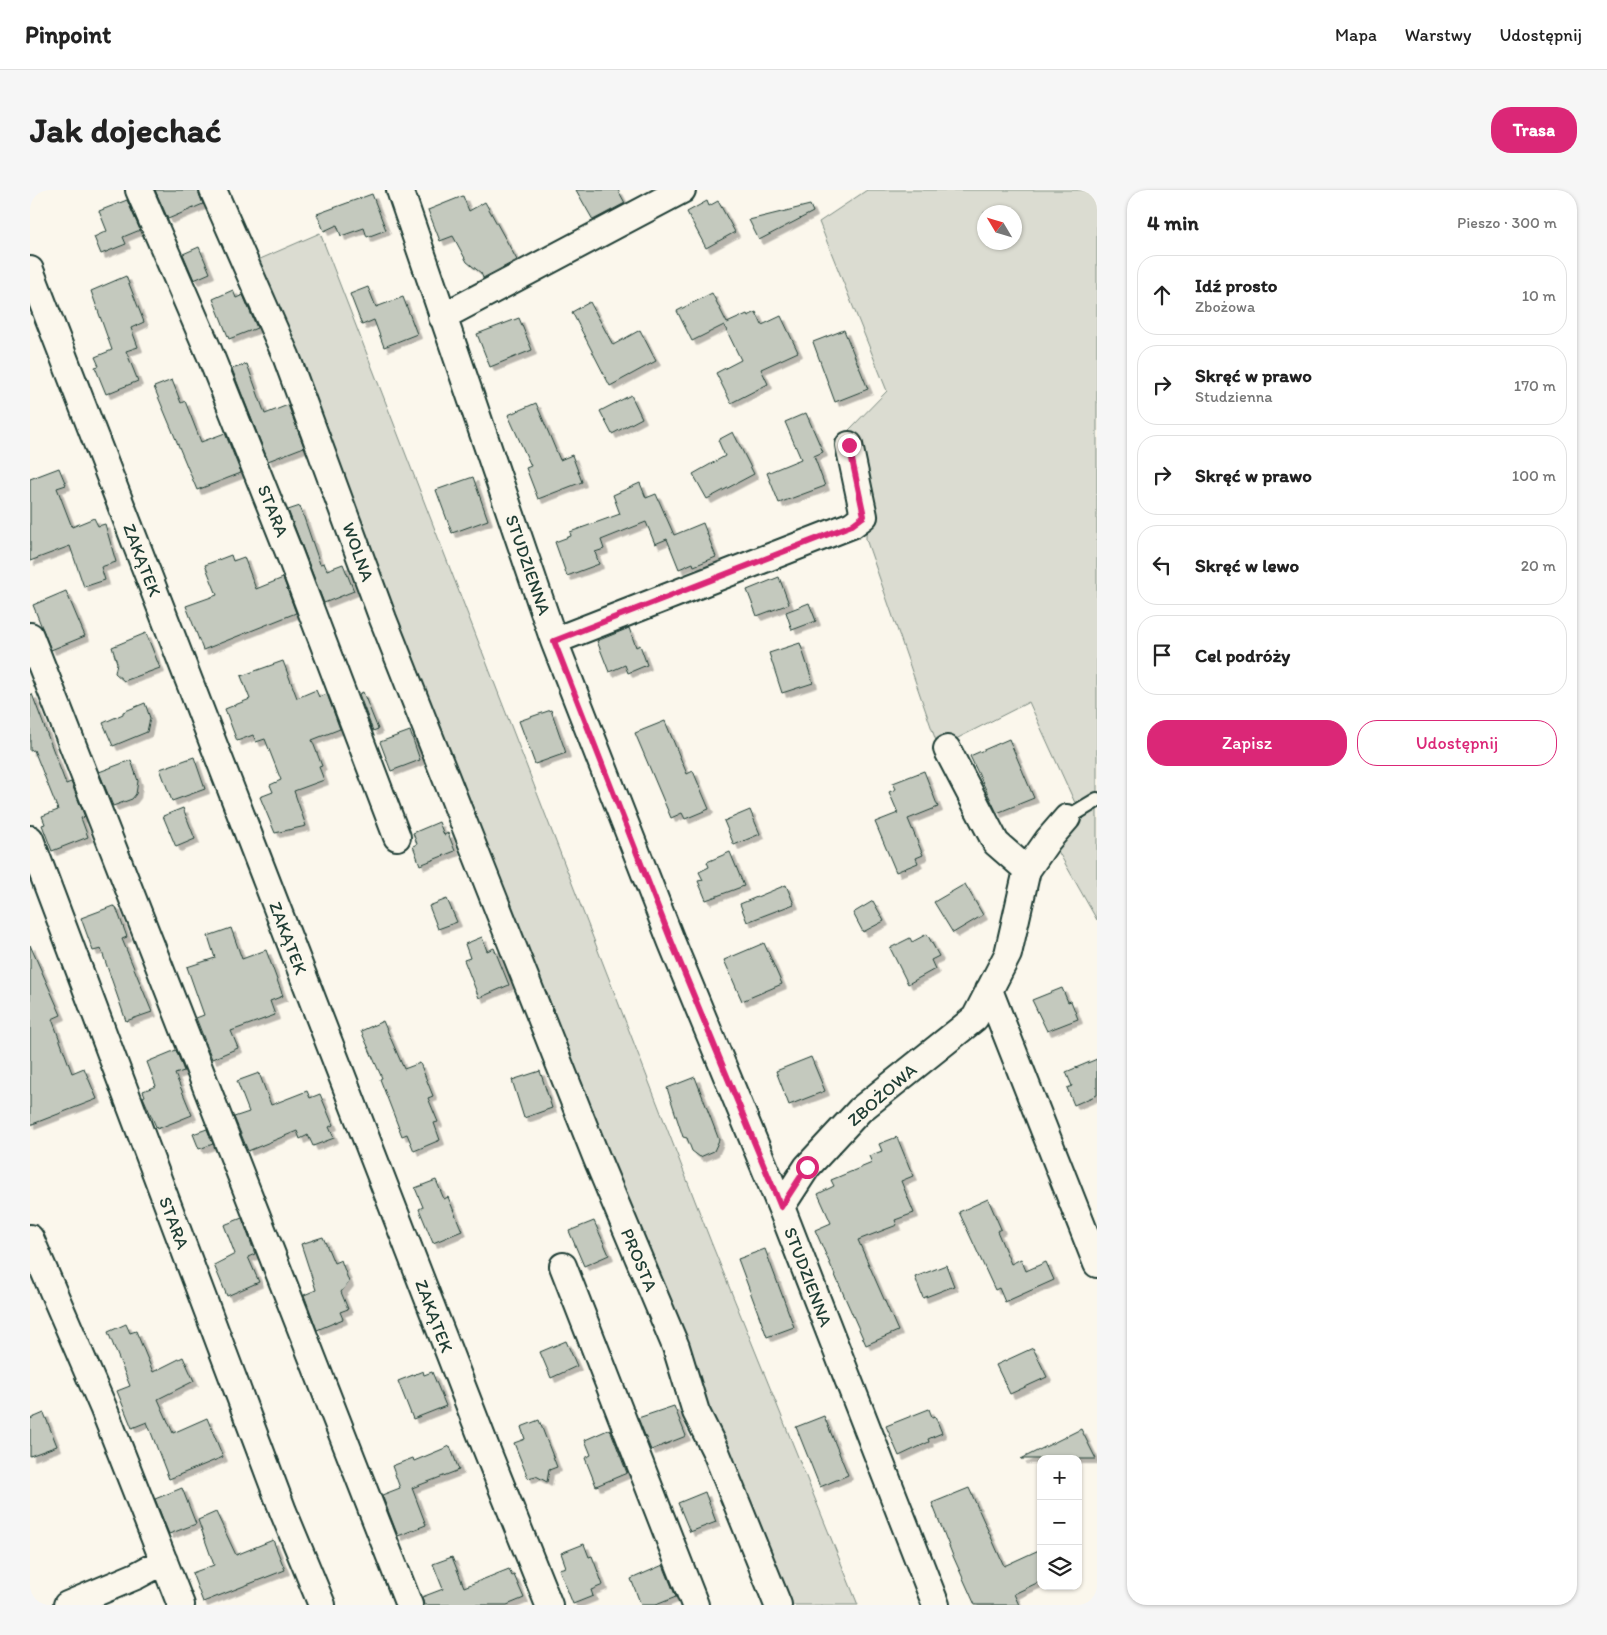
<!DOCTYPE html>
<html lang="pl">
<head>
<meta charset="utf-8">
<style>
  body { margin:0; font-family:Itim,sans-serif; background:#f6f6f6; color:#222 }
  .controls { position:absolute; right:15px; bottom:15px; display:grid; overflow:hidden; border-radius:10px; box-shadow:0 1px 4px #0004 }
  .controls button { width:45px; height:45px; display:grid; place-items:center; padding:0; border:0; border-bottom:1px solid #e0e0e0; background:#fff; color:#222; font:25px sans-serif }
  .compass { position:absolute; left:947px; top:15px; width:45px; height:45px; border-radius:50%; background:#fff; box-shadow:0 1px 4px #0004; rotate:308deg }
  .stop { position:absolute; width:15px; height:15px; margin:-11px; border:4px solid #db2777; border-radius:50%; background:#fff }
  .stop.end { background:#db2777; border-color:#fff; box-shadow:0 1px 5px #0008 }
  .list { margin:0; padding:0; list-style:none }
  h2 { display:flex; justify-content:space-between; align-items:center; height:65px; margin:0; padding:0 20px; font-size:21px }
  h2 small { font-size:16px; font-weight:400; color:#767676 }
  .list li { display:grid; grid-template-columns:32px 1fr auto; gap:15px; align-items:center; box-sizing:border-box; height:80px; margin:0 10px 10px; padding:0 10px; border:1px solid #e0e0e0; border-radius:20px }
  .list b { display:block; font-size:19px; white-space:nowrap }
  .list p { margin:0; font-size:16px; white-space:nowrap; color:#767676 }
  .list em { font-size:16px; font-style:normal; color:#767676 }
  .actions { display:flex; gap:10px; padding:15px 20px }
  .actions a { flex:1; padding:11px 0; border:1px solid #db2777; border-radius:20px; text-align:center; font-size:18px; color:#db2777 }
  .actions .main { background:#db2777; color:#fff }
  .icon { flex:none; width:28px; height:28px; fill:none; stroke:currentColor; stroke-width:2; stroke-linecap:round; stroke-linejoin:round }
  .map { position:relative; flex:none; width:1067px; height:1415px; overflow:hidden; border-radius:20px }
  header { display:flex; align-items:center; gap:30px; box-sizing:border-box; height:70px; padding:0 25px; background:#fff; border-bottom:1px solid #e0e0e0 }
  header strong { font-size:24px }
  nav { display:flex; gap:28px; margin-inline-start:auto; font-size:18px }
  .intro { display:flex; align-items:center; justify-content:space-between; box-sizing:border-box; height:120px; padding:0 30px }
  h1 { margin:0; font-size:35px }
  .button { padding:12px 22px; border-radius:20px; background:#db2777; color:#fff; font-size:18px; font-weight:700 }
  main { display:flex; gap:30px; padding:0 30px }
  aside { flex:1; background:#fff; border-radius:20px; box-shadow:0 1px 4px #0004 }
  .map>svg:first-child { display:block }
</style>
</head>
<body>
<header>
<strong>Pinpoint</strong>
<nav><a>Mapa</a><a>Warstwy</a><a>Udostępnij</a></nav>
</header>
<div class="intro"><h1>Jak dojechać</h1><a class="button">Trasa</a></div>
<main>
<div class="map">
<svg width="1067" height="1415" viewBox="0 0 1067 1415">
  <defs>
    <filter id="shadow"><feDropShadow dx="4.5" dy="4.5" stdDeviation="0" flood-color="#0004"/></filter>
  </defs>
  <rect width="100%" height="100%" fill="#fbf7ec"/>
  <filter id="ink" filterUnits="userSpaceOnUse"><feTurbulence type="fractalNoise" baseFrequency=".02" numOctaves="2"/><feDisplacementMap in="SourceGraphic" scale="10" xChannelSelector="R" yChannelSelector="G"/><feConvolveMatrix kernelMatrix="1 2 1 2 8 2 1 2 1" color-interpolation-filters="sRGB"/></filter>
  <g filter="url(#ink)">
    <path fill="#dbdcd1" stroke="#7d8c82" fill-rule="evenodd" d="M 837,0 L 1067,0 L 1067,603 L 1046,615 L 999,512 L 922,551 L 906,551 L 836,349 L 837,304 L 819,240 L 857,201 L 789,32 ZM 954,22 L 984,22 L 984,52 L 954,52 Z
      M 290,43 L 681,1052 L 828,1415 L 755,1415 L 221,73 Z
      M 1067,618 L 1067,730 L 1028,661 L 1039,635 Z"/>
    <path fill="#c4c9be" stroke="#1f3d34" filter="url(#shadow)" d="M 125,0 L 168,0 L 173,14 L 138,29 Z
      M 546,0 L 588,0 L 595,13 L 563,30 Z
      M 342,4 L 356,40 L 337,47 L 334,38 L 311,46 L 307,35 L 294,41 L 287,24 Z
      M 433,6 L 439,21 L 455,12 L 487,70 L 453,88 L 451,83 L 437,72 L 423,46 L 410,51 L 398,20 Z
      M 97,10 L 110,40 L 93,47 L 96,54 L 71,64 L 64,47 L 77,41 L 69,21 Z
      M 677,11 L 679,16 L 688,11 L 705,42 L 676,58 L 657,22 Z
      M 780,15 L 783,22 L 729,50 L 719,30 Z
      M 169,57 L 180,83 L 164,90 L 153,64 Z
      M 96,86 L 114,132 L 101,138 L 108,157 L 96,161 L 108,191 L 76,204 L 65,177 L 69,176 L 65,167 L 82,160 L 61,101 Z
      M 338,97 L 346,117 L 373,107 L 387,144 L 354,157 L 344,130 L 332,135 L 320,104 Z
      M 203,100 L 206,108 L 213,105 L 227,138 L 199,149 L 183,109 Z
      M 682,103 L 697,133 L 717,124 L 718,126 L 726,122 L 732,135 L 751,126 L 768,162 L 731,179 L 738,194 L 701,213 L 686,183 L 711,170 L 694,135 L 662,151 L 647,121 Z
      M 560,112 L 583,155 L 610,140 L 626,171 L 580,196 L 542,122 Z
      M 489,128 L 502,160 L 460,177 L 447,144 Z
      M 814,140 L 838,199 L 805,212 L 783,152 Z
      M 217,174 L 235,224 L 258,215 L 274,257 L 238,271 L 202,179 Z
      M 142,190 L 151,213 L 155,211 L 171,252 L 195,243 L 211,283 L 167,300 L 124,197 Z
      M 601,205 L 612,228 L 582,244 L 570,221 Z
      M 506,213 L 530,270 L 542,265 L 552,292 L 508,309 L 496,278 L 501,276 L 478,225 Z
      M 776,223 L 793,262 L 784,266 L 795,296 L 749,313 L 737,283 L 771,269 L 755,232 Z
      M 703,242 L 724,284 L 677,309 L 663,284 L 695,266 L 688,250 Z
      M 29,278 L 36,295 L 27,298 L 42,337 L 64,328 L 68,336 L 75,334 L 86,372 L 71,377 L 75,390 L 54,397 L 40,356 L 0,371 L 0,289 Z
      M 443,287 L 458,330 L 422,343 L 406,300 Z
      M 610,293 L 616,308 L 626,304 L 644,345 L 673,333 L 686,367 L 664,376 L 663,373 L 649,379 L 637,349 L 625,354 L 616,332 L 571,350 L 574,359 L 565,362 L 569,374 L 537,386 L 525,352 L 541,346 L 540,342 L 590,324 L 583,305 Z
      M 270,316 L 290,374 L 294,373 L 297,380 L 313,374 L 324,401 L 294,413 L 258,320 Z
      M 201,365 L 203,371 L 214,367 L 226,399 L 253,388 L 266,423 L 173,460 L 156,416 L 187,405 L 175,375 Z
      M 749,387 L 759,414 L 727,426 L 717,400 Z
      M 36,401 L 55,446 L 21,460 L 3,415 Z
      M 779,413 L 786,431 L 762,440 L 756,422 Z
      M 599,438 L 606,457 L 610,455 L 617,475 L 598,483 L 595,475 L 579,482 L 567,451 Z
      M 116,443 L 130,478 L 94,491 L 85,483 L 87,473 L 82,457 Z
      M 770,453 L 783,493 L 752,503 L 739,463 Z
      M 253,471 L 267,508 L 286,500 L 289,507 L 297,504 L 310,539 L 282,550 L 292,576 L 289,577 L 294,590 L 264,601 L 276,636 L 245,643 L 230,607 L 243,602 L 240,595 L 251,590 L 235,549 L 226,552 L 223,545 L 207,551 L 195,519 L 220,509 L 211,486 Z
      M 333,502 L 348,539 L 343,541 L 329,504 Z
      M 2,504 L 36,594 L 41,592 L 55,627 L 51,628 L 58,647 L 22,661 L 12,635 L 15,634 L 12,626 L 28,620 L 4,560 L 0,561 L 0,505 Z
      M 115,513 L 120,528 L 117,542 L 83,556 L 73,533 L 93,524 L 93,522 Z
      M 521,520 L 536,563 L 505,574 L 489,531 Z
      M 635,531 L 657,584 L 663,581 L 679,619 L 655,629 L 652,623 L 641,628 L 605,543 Z
      M 380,541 L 390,570 L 361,581 L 350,552 Z
      M 979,549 L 1004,608 L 967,623 L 940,566 Z
      M 164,567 L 175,599 L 142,611 L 130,579 Z
      M 101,570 L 108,591 L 106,604 L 102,609 L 83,616 L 69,582 Z
      M 894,581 L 908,617 L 878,629 L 893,665 L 886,668 L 888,673 L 866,682 L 845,632 L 868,623 L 859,602 L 866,599 L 863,593 Z
      M 153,618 L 165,649 L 146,657 L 133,626 Z
      M 720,620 L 730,644 L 704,655 L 694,631 Z
      M 409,632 L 414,645 L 418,643 L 425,661 L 390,675 L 383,656 L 387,654 L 383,643 Z
      M 700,662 L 714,696 L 676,710 L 668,691 L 673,690 L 669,682 L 679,677 L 677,672 Z
      M 935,694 L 953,725 L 923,743 L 904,712 Z
      M 756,695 L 764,714 L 717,732 L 710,714 Z
      M 417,709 L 427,732 L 408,739 L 399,716 Z
      M 843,711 L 854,731 L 833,742 L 823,723 Z
      M 83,716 L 86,717 L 97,747 L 92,749 L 122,822 L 96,831 L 71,759 L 63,761 L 51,728 Z
      M 201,738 L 212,769 L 236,760 L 253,806 L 240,811 L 245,825 L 201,841 L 208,858 L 182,869 L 166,828 L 174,825 L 157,777 L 185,768 L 178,746 Z
      M 897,744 L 909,766 L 901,770 L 905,779 L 878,794 L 860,758 L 880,748 L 882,752 Z
      M 452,747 L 457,761 L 464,758 L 479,795 L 449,808 L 434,770 L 440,768 L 435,754 Z
      M 734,753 L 752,794 L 712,811 L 694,770 Z
      M 0,755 L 31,825 L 22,829 L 42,883 L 54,878 L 67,909 L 0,935 Z
      M 1032,798 L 1038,812 L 1041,811 L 1048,829 L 1017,841 L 1002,810 Z
      M 353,831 L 374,879 L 390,873 L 403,906 L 398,908 L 408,932 L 404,933 L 410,950 L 384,961 L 377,944 L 372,946 L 350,889 L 352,888 L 331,841 Z
      M 146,860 L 154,881 L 145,884 L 162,925 L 127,939 L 113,907 L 115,906 L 113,901 L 126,896 L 117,872 Z
      M 781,867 L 795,901 L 759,915 L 746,881 Z
      M 1067,869 L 1067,905 L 1044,915 L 1037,898 L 1042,896 L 1036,882 Z
      M 510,881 L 522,918 L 494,928 L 482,890 Z
      M 229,883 L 241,915 L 277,901 L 280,908 L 290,904 L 303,935 L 299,937 L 304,948 L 283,956 L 278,945 L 270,949 L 267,941 L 218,961 L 204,927 L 219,922 L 207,891 Z
      M 665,887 L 689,950 L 684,961 L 670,967 L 662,961 L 657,948 L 653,947 L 637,898 Z
      M 177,939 L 183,954 L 169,959 L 163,944 Z
      M 867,947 L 883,986 L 871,991 L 884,1023 L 865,1030 L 867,1035 L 828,1050 L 868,1141 L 836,1155 L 785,1040 L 801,1033 L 788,1004 L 804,996 L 801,990 L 842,973 L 839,966 L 852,961 L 849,954 Z
      M 406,990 L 414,1009 L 418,1007 L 432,1041 L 403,1053 L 389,1019 L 393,1017 L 385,998 Z
      M 958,1009 L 971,1039 L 967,1041 L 981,1074 L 991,1069 L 996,1081 L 1016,1072 L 1024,1090 L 975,1112 L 969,1098 L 965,1100 L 929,1022 Z
      M 212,1028 L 225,1064 L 218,1067 L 229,1092 L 197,1106 L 184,1075 L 205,1064 L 194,1035 Z
      M 564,1031 L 579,1065 L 554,1076 L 539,1041 Z
      M 293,1047 L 304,1073 L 311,1070 L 319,1092 L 311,1102 L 318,1119 L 310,1122 L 313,1129 L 287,1140 L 274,1105 L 286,1100 L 271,1054 Z
      M 735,1059 L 764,1137 L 737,1147 L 708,1069 Z
      M 916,1075 L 924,1096 L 893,1108 L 885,1087 Z
      M 96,1134 L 100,1143 L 106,1141 L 123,1182 L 153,1167 L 164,1191 L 128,1209 L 143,1243 L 177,1228 L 193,1267 L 139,1289 L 117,1232 L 102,1238 L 87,1201 L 100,1196 L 78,1142 Z
      M 536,1151 L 547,1176 L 521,1188 L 510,1162 Z
      M 1003,1158 L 1017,1187 L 980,1204 L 966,1175 Z
      M 393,1181 L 394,1185 L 402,1182 L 416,1216 L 383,1229 L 368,1191 Z
      M 644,1216 L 656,1246 L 621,1260 L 608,1228 Z
      M 899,1219 L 902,1227 L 905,1226 L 912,1243 L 898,1249 L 899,1252 L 869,1266 L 856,1236 Z
      M 14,1223 L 27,1256 L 0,1266 L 0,1229 Z
      M 794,1226 L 818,1285 L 790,1297 L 766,1237 Z
      M 509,1230 L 527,1277 L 519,1280 L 517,1292 L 506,1286 L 498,1288 L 484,1253 L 495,1249 L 491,1237 Z
      M 580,1239 L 597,1283 L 566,1296 L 555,1268 L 561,1265 L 555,1250 Z
      M 1051,1239 L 1066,1269 L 991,1269 Z
      M 420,1256 L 429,1280 L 382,1298 L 396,1335 L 368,1346 L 352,1305 L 370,1298 L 362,1276 L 383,1268 L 384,1271 Z
      M 152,1298 L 166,1334 L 139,1344 L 125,1309 Z
      M 939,1298 L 974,1376 L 1011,1359 L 1011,1391 L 984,1404 L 989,1415 L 945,1415 L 923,1366 L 902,1313 Z
      M 675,1302 L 686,1332 L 660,1342 L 648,1313 Z
      M 186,1322 L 206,1365 L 243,1350 L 255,1380 L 173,1412 L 162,1383 L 184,1375 L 168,1330 Z
      M 554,1354 L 559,1367 L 562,1366 L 573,1395 L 561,1400 L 563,1406 L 543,1414 L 529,1379 L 536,1377 L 531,1363 Z
      M 422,1367 L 434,1397 L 479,1379 L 482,1386 L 484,1385 L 494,1408 L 477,1415 L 394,1415 L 392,1407 L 413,1399 L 403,1374 Z
      M 633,1375 L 646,1407 L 626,1415 L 611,1415 L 601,1389 Z"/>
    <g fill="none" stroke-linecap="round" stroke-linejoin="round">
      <g stroke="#1f3d34" stroke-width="18">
        <path id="lane" d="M 1037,628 L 1067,610"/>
      </g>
      <g stroke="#1f3d34" stroke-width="30">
        <path id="street" d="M 109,0 L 179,162 L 258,360 L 367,647
          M 183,0 L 256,166 L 353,429 L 567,969 L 646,1157 L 666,1222 L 686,1262 L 748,1415
          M 370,0 L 524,451 L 642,753 L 751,1017 L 906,1415
          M 0,80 L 456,1258 L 519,1415
          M 412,127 L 652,0
          M 0,446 L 379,1415
          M 524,451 L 822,335 L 834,326 L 819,255
          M 917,559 L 966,653 L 997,680
          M 0,649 L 253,1321 L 292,1415
          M 959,800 L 1067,1074
          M 751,1017 L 777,977 L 830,920 L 945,828 L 978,764 L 997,680 L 1018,650 L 1037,628
          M 0,1048 L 73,1217 L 151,1415
          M 533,1076 L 665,1415
          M 37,1415 L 106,1386 L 134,1371"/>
      </g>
      <use href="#lane" stroke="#fbf7ec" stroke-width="14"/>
      <use href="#street" stroke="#fbf7ec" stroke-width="26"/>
    </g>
  </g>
  <g fill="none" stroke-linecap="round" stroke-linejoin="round" filter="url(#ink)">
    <path stroke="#db2777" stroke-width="6" d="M 777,977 L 751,1017 L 642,753 L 524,451 L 822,335 L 834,326 L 819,255"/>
  </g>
  <g text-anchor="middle" stroke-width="4" stroke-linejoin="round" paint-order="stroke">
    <g font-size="18" fill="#1f3d34" stroke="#fbf7ec">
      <text transform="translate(243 321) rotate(68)" y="6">STARA</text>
      <text transform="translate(328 362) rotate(70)" y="6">WOLNA</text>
      <text transform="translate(112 370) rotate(69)" y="6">ZAKĄTEK</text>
      <text transform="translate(498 375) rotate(71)" y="6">STUDZIENNA</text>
      <text transform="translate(258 748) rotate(69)" y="6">ZAKĄTEK</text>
      <text transform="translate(852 905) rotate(-41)" y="6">ZBOŻOWA</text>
      <text transform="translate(144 1033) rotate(69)" y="6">STARA</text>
      <text transform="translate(609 1070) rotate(67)" y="6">PROSTA</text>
      <text transform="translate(778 1087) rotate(69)" y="6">STUDZIENNA</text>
      <text transform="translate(404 1126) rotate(69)" y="6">ZAKĄTEK</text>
    </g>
  </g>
</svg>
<div class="controls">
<button>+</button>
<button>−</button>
<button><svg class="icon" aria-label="layers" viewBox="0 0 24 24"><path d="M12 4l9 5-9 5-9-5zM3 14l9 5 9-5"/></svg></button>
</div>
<svg class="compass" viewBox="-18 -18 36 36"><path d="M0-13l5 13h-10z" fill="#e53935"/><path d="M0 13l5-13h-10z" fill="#767676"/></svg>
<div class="stop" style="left:777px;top:977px"></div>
<div class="stop end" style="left:819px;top:255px"></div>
</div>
<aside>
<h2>4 min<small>Pieszo · 300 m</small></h2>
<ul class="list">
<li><svg class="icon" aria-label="ahead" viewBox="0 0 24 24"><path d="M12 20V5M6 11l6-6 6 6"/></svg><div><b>Idź prosto</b><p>Zbożowa</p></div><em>10 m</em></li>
<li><svg class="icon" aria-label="right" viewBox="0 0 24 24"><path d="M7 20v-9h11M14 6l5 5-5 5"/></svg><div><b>Skręć w prawo</b><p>Studzienna</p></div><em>170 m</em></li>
<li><svg class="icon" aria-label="right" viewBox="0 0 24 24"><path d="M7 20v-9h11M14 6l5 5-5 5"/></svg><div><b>Skręć w prawo</b></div><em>100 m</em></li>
<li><svg class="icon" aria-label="left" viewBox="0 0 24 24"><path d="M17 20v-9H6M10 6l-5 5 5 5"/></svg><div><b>Skręć w lewo</b></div><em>20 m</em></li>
<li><svg class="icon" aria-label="arrive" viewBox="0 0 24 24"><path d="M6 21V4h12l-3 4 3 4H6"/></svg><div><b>Cel podróży</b></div></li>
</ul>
<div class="actions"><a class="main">Zapisz</a><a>Udostępnij</a></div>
</aside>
</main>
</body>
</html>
